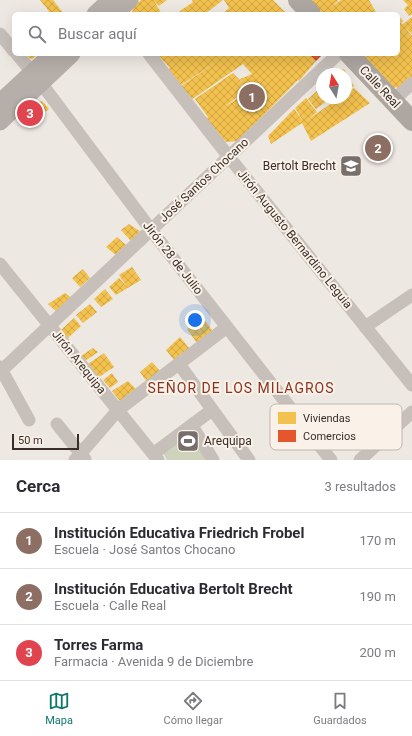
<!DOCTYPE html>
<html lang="es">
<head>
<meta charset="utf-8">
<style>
  body { margin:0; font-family:Roboto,sans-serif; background:#f2f2f3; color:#2b2b33 }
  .compass { position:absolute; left:316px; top:68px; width:36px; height:36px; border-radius:50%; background:#fff; box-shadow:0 4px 16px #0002; rotate:349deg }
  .scale { position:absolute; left:12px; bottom:10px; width:67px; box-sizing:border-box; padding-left:4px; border:2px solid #382d29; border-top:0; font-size:11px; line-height:14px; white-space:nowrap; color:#382d29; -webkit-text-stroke:3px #faf2e9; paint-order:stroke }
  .you { position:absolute; left:195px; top:320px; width:14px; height:14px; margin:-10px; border:3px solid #fff; border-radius:50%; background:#1a73e8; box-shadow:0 0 0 6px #1a73e833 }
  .badge { display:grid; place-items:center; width:26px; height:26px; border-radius:50%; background:#0f766e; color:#fff; font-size:13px; font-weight:700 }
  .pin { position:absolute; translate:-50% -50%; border:2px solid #fff; box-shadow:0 1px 4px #0006 }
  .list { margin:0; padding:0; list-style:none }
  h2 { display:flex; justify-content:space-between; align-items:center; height:52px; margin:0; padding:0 16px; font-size:17px }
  h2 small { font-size:13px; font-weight:400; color:#7c7c81 }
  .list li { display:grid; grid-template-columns:26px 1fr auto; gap:12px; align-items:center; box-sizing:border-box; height:56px; padding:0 16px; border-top:1px solid #e1e1e2 }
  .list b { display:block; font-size:15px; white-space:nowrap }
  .list p { margin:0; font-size:13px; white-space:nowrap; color:#7c7c81 }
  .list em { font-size:13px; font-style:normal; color:#7c7c81 }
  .icon { flex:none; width:22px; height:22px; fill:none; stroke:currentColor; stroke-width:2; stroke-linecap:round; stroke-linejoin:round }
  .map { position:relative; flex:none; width:412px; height:460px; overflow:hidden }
  .search { position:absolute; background:#fff; box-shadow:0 4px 16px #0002; left:12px; right:12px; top:12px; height:44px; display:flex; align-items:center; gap:10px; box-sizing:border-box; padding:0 14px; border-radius:6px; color:#7c7c81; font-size:15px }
  .sheet { height:220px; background:#fff }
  nav { display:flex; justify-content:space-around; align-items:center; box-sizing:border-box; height:56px; border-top:1px solid #e1e1e2; background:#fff; font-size:11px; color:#7c7c81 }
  nav a { display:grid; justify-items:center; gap:2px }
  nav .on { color:#0f766e }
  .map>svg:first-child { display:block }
</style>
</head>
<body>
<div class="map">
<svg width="412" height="460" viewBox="0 0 412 460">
  <defs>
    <pattern id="homes-cross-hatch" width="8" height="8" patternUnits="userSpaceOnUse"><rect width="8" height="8" fill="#f2c14e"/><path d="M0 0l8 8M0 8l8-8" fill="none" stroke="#d0a644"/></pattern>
    <pattern id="shops-cross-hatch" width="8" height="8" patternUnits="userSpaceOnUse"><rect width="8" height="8" fill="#e4572e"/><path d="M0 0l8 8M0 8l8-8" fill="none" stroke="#ba4827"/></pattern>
  </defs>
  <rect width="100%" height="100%" fill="#eee8e2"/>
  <path fill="#d0d3bc" d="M 191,430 L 210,460 L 167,460 L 163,453 Z"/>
  <path fill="url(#homes-cross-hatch)" fill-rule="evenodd" d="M 40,0 L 53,0 L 64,14 L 45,14 L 49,11 Z
    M 141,0 L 167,0 L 159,6 L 154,1 L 162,14 L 134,14 L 132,12 L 134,6 Z
    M 192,0 L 223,0 L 205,14 L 176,14 L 193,2 Z
    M 224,0 L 273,0 L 287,14 L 222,14 L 229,8 Z
    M 313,0 L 337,0 L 338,1 L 331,7 L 341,0 L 369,0 L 377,14 L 323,14 L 312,1 Z
    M 403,0 L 412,0 L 412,14 L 409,16 L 404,9 L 408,5 Z
    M 398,15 L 403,21 L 401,23 L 403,24 L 412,17 L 412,34 L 405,28 L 412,36 L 412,78 L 402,87 L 392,88 L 358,54 L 398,54 Z
    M 26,54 L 38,54 L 32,59 L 29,58 Z
    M 157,54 L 309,54 L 316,61 L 299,81 L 298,80 L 238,141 L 226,142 L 206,119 L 208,117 L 195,99 L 233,73 L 244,84 L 240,79 L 252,74 L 243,64 L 191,100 L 181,86 L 218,61 L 181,85 L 167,70 L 170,68 ZM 248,89 L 250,91 L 224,107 Z
    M 344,69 L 354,86 L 346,90 L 346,74 L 330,74 L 333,70 Z
    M 322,82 L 322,93 L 317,87 Z
    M 354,88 L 370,103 L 311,141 L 302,123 L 271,144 L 268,136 L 294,109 L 303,121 L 295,108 L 306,98 L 317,112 L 306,121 L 339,98 L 346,98 L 346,93 Z
    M 318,90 L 322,94 L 322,98 L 331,98 L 316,109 L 308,99 Z
    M 40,101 L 43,102 L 49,109 L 33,121 L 26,111 Z
    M 129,224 L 141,232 L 131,241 L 121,230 Z
    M 117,237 L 128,247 L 117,256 L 106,247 Z
    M 132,267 L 141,280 L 116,295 L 109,287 L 119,278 L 127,287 L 119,275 Z
    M 83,269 L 90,278 L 80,287 L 72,278 Z
    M 105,289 L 113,299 L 101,307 L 94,299 Z
    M 65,293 L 72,298 L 57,312 L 48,304 Z
    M 90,304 L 97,312 L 83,323 L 76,315 Z
    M 74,318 L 81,326 L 68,338 L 61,330 Z
    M 203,318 L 213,331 L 197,343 L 187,329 Z
    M 180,337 L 189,348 L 174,360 L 166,350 Z
    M 93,348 L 98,352 L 85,361 L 81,356 Z
    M 104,353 L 114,367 L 99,377 L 88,364 Z
    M 152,362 L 161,372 L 147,382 L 140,372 Z
    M 112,373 L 118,382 L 110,388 L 103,380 Z
    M 128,381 L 137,390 L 120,401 L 112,391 Z"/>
  <path fill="url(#shops-cross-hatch)" d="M 309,54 L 323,54 L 316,61 Z"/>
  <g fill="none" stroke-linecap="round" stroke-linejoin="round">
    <path stroke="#c7c0ba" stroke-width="13" d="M 0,34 L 14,51
      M 17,54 L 41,83 L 151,230 L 331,460
      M 149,54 L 229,157 L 412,385
      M 393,101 L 412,83
      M 0,264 L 158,460
      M 365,327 L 412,295
      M 179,364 L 249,460
      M 0,367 L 29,420
      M 0,372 L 338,54
      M 57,424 L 85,459
      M 192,426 L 213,460
      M 153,454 L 212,410
      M 75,460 L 118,410 L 227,327
      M 360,460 L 412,412"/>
    <path stroke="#b6aea9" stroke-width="17" d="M 95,14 L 110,0
      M 115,14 L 130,0
      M 0,102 L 52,54
      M 0,122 L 72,54"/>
    <path stroke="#ada6a1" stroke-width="20" d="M 298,0 L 311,14
      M 349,54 L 412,121"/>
  </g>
  <defs>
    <g id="school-square" transform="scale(1.15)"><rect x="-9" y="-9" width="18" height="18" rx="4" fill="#786e6a" stroke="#faf2e9"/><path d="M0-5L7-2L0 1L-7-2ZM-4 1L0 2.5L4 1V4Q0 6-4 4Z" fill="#fff"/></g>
    <g id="stadium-square" transform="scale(1.15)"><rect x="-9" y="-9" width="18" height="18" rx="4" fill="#786e6a" stroke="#faf2e9"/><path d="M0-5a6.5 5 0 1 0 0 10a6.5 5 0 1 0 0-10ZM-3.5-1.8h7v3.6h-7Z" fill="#fff"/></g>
  </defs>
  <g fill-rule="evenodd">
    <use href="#school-square" x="351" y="166"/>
    <use href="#stadium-square" x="188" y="441"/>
  </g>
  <g text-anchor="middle" stroke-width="4" stroke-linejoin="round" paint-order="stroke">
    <g font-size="12" fill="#382d29" stroke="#faf2e9">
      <text transform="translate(380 87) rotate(47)" y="4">Calle Real</text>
      <text transform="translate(204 180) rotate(-43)" y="4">José Santos Chocano</text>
      <text transform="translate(295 239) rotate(51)" y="4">Jirón Augusto Bernardino Leguia</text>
      <text transform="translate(173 258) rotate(52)" y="4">Jirón 28 de Julio</text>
      <text transform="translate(79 362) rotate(51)" y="4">Jirón Arequipa</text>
    </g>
    <g font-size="12" fill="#382d29" stroke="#faf2e9" text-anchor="end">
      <text x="336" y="170">Bertolt Brecht</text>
      <text x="204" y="445" text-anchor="start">Arequipa</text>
    </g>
    <g font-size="14" letter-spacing="1" fill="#883420" stroke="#faf2e9">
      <text x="241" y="393">SEÑOR DE LOS MILAGROS</text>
    </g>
  </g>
  <rect x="270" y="404" width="132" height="46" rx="6" fill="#faf2e9" stroke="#c0b7af" stroke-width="1"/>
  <rect x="278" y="412" width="18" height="12" fill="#f2c14e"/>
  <rect x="278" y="430" width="18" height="12" fill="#e4572e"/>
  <g font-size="11" fill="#382d29">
    <text x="303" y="422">Viviendas</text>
    <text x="303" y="440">Comercios</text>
  </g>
</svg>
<svg class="compass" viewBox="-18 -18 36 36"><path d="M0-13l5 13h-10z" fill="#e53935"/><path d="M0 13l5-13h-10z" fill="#7c7c81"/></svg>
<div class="scale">50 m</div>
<div class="you"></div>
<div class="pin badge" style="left:252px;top:97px;background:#8d6e63">1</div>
<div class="pin badge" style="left:378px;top:148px;background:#8d6e63">2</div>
<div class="pin badge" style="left:30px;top:113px;background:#e0444e">3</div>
<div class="search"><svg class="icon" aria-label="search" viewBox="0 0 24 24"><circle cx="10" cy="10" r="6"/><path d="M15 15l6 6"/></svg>Buscar aquí</div>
</div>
<section class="sheet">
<h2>Cerca<small>3 resultados</small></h2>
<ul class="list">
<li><span class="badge" style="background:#8d6e63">1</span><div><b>Institución Educativa Friedrich Frobel</b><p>Escuela · José Santos Chocano</p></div><em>170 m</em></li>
<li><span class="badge" style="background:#8d6e63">2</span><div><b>Institución Educativa Bertolt Brecht</b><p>Escuela · Calle Real</p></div><em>190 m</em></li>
<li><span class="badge" style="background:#e0444e">3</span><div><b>Torres Farma</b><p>Farmacia · Avenida 9 de Diciembre</p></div><em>200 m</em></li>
</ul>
</section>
<nav>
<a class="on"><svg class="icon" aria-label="map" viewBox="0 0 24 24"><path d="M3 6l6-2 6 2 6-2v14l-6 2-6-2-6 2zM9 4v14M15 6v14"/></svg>Mapa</a>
<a><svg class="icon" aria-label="directions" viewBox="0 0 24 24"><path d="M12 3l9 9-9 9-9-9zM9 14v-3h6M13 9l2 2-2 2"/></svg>Cómo llegar</a>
<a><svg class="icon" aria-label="saved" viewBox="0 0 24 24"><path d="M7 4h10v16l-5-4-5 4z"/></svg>Guardados</a>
</nav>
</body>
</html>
